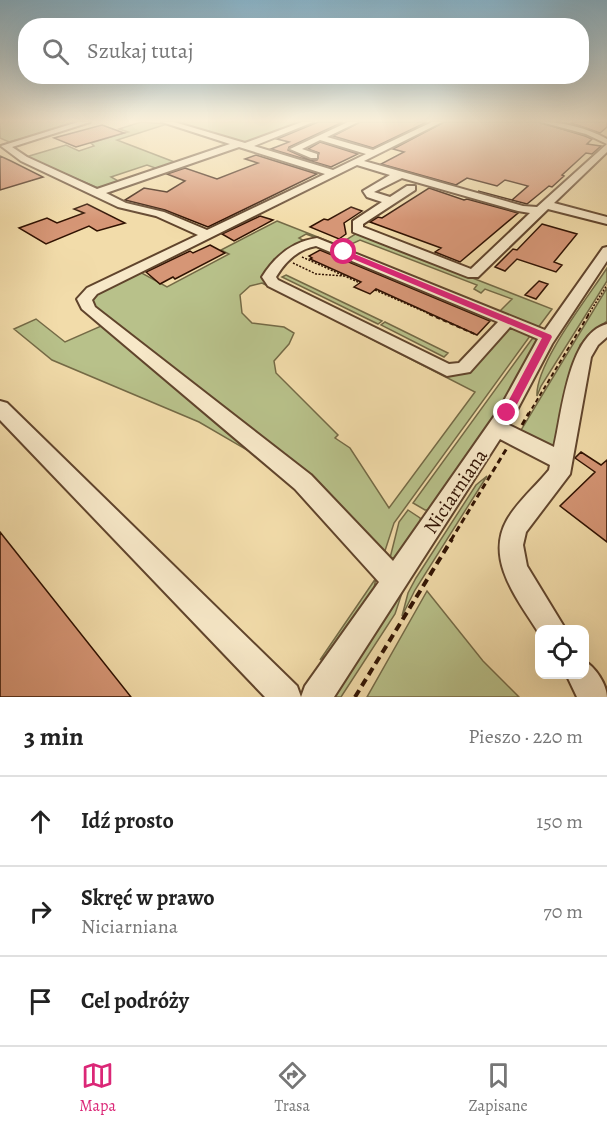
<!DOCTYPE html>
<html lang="pl">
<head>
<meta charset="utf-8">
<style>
  body { margin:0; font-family:Alegreya,serif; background:#f2f2f2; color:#222 }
  .controls { position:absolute; right:18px; bottom:18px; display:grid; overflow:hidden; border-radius:12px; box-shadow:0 6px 24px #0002 }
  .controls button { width:54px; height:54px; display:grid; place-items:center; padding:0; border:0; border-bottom:2px solid #e0e0e0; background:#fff; color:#222; font:30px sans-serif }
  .stop { position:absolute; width:18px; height:18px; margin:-14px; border:4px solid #db2777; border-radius:50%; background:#fff }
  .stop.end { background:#db2777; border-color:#fff; box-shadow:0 2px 6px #0008 }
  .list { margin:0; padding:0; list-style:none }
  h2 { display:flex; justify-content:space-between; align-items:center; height:78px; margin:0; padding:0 24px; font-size:26px }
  h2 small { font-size:20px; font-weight:400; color:#767676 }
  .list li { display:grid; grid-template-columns:39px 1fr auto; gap:18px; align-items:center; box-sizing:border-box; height:90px; padding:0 24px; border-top:2px solid #e0e0e0 }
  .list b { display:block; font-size:22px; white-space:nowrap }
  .list p { margin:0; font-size:20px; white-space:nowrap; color:#767676 }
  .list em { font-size:20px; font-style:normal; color:#767676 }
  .icon { flex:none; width:33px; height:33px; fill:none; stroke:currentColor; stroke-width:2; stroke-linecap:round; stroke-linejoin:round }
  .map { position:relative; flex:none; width:607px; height:697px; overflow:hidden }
  .search { position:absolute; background:#fff; box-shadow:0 6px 24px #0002; left:18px; right:18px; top:18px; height:66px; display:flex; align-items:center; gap:15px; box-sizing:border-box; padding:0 21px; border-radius:24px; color:#767676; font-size:22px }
  .sheet { height:348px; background:#fff }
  nav { display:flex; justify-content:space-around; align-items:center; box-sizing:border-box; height:84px; border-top:2px solid #e0e0e0; background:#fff; font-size:16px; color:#767676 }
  nav a { display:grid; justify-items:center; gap:3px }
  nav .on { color:#db2777 }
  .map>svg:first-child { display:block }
</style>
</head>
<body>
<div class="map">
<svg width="607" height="697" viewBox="0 0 607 697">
  <rect width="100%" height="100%" fill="#f2dcaa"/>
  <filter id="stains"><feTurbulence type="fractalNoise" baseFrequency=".00333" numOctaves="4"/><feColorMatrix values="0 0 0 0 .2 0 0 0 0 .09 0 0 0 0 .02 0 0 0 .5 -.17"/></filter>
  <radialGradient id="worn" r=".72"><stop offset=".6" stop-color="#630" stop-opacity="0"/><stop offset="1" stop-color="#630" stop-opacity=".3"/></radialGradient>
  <path fill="#b8c18a" stroke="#746a46" stroke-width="1.5" fill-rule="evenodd" d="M 0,122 L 83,122 L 9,142 L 0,138 Z
    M 141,122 L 167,124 L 117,140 L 177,163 L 158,169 L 147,165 L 111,177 L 120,182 L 98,188 L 26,157 L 66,145 L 79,151 L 94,146 L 91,143 L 128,132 L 119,129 Z
    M 173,122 L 300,122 L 300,123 L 246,143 Z
    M 277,221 L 338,245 L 357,233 L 552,309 L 537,329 L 500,311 L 512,299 L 485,289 L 481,293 L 474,289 L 477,285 L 360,240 L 343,248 L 306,234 L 299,238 L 306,242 L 274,259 L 265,274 L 449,375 C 478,377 489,340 511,326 L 530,336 L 394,523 L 383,557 L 95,308 L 92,301 L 98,294 L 140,272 L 167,287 L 229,254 L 221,250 ZM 262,283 L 475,392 L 389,508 L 350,448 L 335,438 L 338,435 L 276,373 L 274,361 L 289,344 L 294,333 L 284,327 L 252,323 L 242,313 L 240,295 L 250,286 Z
    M 607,268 L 607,281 L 541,386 L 537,396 C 535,364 589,296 607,268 Z
    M 286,275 L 382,321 L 378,324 L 282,277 Z
    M 607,288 L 607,321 L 589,334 L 580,345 L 558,444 L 553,447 L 518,435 Z
    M 36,319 L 65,342 L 101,326 L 259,457 L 199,422 L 52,360 L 14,329 Z
    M 385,322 L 448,353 L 444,357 L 381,325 Z
    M 538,337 L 500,410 L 431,510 L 425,510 L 413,503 L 532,339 Z
    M 487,476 L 415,590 L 402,616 L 408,593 L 416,578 L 476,485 Z
    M 408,510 L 420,518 L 422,524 L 395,558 L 390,558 L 399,522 Z
    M 376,578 L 373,593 L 337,647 L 320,660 Z
    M 401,589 L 403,590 L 395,614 L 341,697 L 330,697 Z
    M 427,591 L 483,661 L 519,697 L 367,697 Z"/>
  <path fill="#d69676" stroke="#301202" stroke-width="1.5" d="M 318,122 L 343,122 L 289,147 L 288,150 L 310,160 L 317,160 L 319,153 L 308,149 L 320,142 L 358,154 L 331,167 L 271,149 L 289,142 L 277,139 Z
    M 360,122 L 427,122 L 373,148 L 333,136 Z
    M 444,122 L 539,122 L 585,136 L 592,139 L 587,144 L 601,146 L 592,154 L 586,153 L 562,175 L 564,176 L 552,187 L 549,186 L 527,204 L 478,191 L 512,200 L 528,186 L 505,180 L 497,186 L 467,178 L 456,185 L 381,164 L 404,152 L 393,149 Z
    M 573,122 L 607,122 L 607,127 L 600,133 L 571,123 Z
    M 102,125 L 124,133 L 76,147 L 54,138 Z
    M 256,155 L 317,174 L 208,227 L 165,210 L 125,200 L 144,188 L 167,192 L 185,181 L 167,174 L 185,168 L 217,179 L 258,163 L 245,159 Z
    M 0,156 L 11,161 L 43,177 L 0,190 Z
    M 429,188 L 464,200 L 467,199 L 518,213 L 460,262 L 435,252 L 441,248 L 370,222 L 378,217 L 382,218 Z
    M 87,204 L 125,223 L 97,231 L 89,226 L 46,244 L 19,228 L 47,218 L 57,223 L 84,213 L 74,209 Z
    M 351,207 L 362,211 L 344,223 L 346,234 L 339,239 L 310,227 L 324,219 L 328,220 Z
    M 260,216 L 273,220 L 234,241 L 222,234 Z
    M 542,224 L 577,234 L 554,262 L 562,265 L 556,272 L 517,259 L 505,271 L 495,267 L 513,249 L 517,250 Z
    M 210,245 L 225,253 L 175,279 L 173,277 L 160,284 L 146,272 L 190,251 L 193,253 Z
    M 320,250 L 490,321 L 477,335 L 376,289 L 370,294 L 354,287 L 361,282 L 310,259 L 312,258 L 309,256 Z
    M 539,281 L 548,284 L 536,299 L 525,295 Z
    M 581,452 L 601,465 L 607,460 L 607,542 L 560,506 L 595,472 L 575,458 Z
    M 0,532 L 131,697 L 0,697 Z"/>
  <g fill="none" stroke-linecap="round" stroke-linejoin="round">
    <g stroke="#60442c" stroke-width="4">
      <path id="minor" d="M 78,122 L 90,122 L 12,147 L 27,157 L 97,189 L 230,144 L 162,122 L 174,122 L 245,143 L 302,122 L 313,122 L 254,146 L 333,170 L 366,154 L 320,140 L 302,149 L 317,154 L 317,158 L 311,158 L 290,149 L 348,122 L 358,122 L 327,137 L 373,150 L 432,122 L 442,122 L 364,161 L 523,206 L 537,207 L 607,144 L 586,134 L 541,122 C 564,122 587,128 607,139 L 607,152 L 554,203 L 607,217 L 607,224 L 548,209 L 478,277 L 468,277 L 353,232 L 353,221 L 382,202 L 367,197 L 363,191 L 390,175 L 357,165 L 97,294 L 92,300 L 95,307 L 311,475 L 393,561 L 500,408 L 538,339 L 510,327 L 470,372 L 447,376 L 268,286 L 262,277 C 275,256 292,242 317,238 L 545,330 L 603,248 L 607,247 L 607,261 L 552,344 L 509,425 L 554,447 C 562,414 568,334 607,324 L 607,337 L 598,345 L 591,357 L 570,474 L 526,532 L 523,545 L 527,566 L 566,630 L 540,630 L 540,635 C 520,602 484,561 507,520 C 517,502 536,486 549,470 L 550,465 L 500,439 L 334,697 L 265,697 L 0,420 L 0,401 L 7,403 L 297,686 L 301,697 L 305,686 L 379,582 L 295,489 L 82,309 L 77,299 L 87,288 L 198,235 L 156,216 L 118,207 L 21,161 L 1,146 ZM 239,147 L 325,174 L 207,230 L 164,212 L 126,203 L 106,193 ZM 402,178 L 518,211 L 530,213 L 471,269 L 363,227 L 363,224 L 415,190 L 415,186 L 407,186 L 390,197 L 374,192 ZM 316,246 L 498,322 L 459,363 L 449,364 L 278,280 L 276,277 C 285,262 298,249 316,246 Z
        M 584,661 C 595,666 607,685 607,697 L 577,697 L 566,674 L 584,674 Z"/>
    </g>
    <path stroke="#301202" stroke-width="1.5" stroke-dasharray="2 1.5" stroke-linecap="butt" d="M 302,257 L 360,283
      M 293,263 L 316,274 L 344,276
      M 375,290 L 432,315
      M 588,315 L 607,285"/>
    <path stroke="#301202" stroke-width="2" stroke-dasharray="4.5 3" stroke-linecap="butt" d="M 429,314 L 477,335
      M 528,415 L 589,314"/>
    <path stroke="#301202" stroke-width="3" stroke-dasharray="6 4" stroke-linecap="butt" d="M 522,425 L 529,413
      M 451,540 L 507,448"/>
    <path stroke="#301202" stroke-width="4" stroke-dasharray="8 5" stroke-linecap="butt" d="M 355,697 L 452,539"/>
    <use href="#minor" fill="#f7e8c8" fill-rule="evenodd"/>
  </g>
  <linearGradient id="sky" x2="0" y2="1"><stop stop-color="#89b7cf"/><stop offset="0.55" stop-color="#f9efd9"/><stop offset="1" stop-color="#f9efd9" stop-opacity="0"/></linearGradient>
  <rect width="607" height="220" fill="url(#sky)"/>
  <path fill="#db2777" d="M 341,251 L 347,251 L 551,335 L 552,337 L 511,416 L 507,417 L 502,413 L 542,338 L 341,254 Z"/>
  <g text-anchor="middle" stroke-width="4.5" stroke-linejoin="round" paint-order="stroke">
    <g font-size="20" fill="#301202" stroke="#f7e8c8">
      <text transform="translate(455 491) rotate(-56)" y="7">Niciarniana</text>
    </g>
  </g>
  <rect width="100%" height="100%" filter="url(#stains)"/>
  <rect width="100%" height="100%" fill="url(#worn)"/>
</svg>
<div class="controls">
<button><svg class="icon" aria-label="locate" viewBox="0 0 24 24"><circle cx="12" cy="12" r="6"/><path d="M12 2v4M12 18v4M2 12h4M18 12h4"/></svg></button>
</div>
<div class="stop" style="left:344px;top:252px"></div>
<div class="stop end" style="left:507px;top:413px"></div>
<div class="search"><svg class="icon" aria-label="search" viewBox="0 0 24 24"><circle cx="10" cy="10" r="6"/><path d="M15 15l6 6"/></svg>Szukaj tutaj</div>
</div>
<section class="sheet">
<h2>3 min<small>Pieszo · 220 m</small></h2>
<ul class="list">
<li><svg class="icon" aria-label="ahead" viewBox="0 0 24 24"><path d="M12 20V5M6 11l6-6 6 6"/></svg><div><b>Idź prosto</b></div><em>150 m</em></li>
<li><svg class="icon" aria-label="right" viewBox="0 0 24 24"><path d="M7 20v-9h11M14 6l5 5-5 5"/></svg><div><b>Skręć w prawo</b><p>Niciarniana</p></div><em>70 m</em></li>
<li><svg class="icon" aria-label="arrive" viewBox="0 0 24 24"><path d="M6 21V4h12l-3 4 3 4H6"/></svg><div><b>Cel podróży</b></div></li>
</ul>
</section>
<nav>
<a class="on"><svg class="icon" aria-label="map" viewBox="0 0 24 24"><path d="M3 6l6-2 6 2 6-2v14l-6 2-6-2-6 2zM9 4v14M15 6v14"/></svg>Mapa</a>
<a><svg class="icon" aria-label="directions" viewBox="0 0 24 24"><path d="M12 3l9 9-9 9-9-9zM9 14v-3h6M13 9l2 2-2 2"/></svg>Trasa</a>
<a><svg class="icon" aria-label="saved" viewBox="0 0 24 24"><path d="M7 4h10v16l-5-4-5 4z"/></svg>Zapisane</a>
</nav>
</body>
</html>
